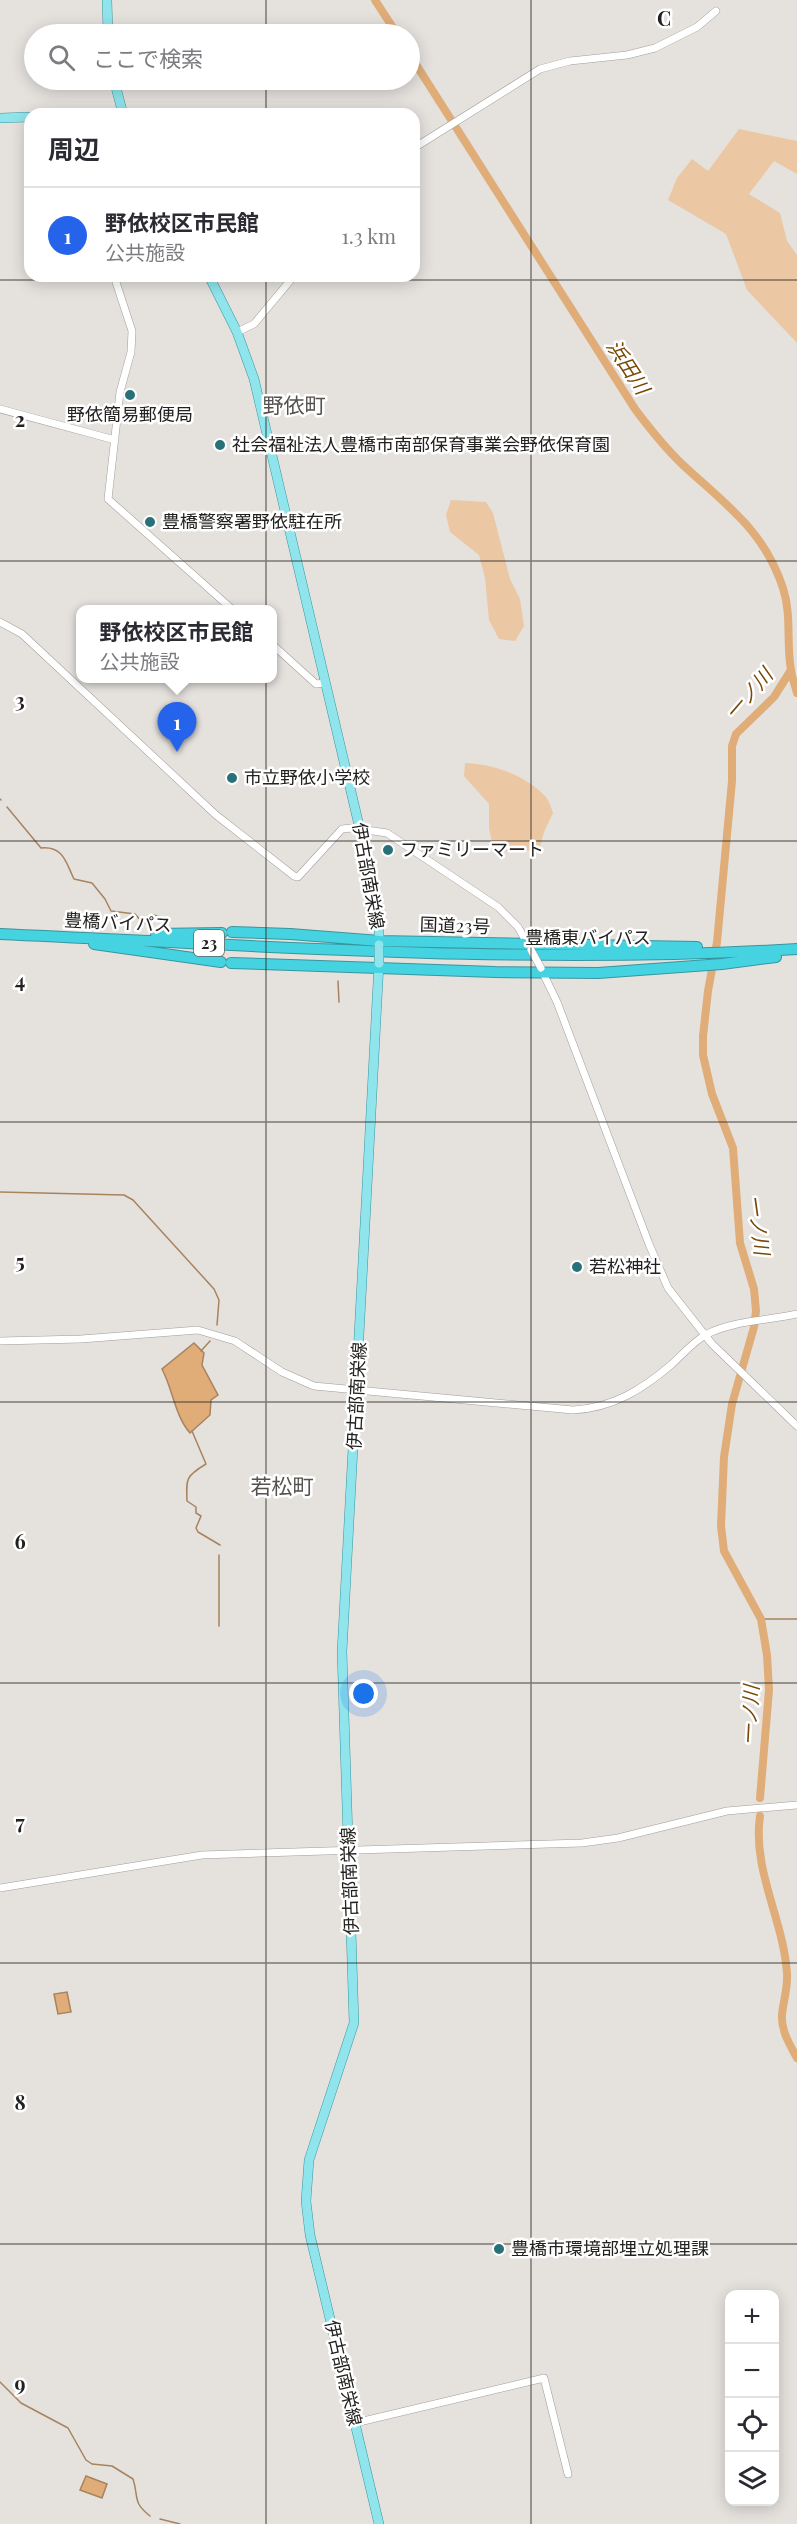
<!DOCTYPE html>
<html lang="ja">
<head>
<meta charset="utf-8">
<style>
  body { margin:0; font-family:"Playfair Display","Noto Sans JP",serif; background:#f2f2f3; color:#2b2b33 }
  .controls { position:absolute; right:18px; bottom:18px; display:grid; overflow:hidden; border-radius:12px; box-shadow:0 3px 15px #0003 }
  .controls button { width:54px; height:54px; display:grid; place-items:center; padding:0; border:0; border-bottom:2px solid #e1e1e2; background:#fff; color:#2b2b33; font:30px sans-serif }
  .you { position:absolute; left:364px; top:1694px; width:21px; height:21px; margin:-15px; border:4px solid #fff; border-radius:50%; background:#1a73e8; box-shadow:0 0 0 9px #1a73e833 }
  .badge { display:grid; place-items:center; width:39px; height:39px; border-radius:50%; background:#2563eb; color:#fff; font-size:20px; font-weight:700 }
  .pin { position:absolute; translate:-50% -50px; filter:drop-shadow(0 2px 3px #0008) }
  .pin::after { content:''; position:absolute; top:32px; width:21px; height:18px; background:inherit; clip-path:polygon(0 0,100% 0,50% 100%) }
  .popup { position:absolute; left:76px; top:605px; width:201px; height:78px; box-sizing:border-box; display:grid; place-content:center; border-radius:12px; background:#fff; filter:drop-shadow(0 2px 4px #0005); font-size:20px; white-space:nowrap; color:#7c7c81 }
  .popup b { font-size:22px; color:#2b2b33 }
  .popup::after { content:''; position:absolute; left:50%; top:100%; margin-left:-12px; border:12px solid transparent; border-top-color:#fff }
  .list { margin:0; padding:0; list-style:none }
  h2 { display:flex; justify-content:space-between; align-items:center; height:78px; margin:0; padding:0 24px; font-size:26px }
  h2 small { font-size:20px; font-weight:400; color:#7c7c81 }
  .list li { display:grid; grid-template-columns:39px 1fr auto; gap:18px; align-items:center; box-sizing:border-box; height:96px; padding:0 24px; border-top:2px solid #e1e1e2 }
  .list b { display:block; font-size:22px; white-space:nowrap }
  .list p { margin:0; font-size:20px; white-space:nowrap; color:#7c7c81 }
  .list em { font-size:20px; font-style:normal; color:#7c7c81 }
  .icon { flex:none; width:33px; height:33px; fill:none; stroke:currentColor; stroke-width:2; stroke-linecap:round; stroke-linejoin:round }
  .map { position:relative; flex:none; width:797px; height:2524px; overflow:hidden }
  .search { position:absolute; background:#fff; box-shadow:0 3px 15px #0003; left:24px; top:24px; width:396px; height:66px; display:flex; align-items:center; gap:15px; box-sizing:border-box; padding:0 21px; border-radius:33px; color:#7c7c81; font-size:22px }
  .panel { position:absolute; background:#fff; box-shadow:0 3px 15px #0003; left:24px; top:108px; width:396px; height:174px; border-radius:18px }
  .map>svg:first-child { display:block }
</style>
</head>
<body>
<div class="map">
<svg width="797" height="2524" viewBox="0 0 797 2524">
  <rect width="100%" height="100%" fill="#e5e2de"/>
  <path fill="#ebc7a4" d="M 739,129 L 797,141 L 797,174 L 774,161 L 749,194 L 780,213 L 787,241 L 797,255 L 797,343 L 747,290 L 726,234 L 668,200 L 677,178 L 692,159 L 708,171 Z
    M 451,500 L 486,502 L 493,513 L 510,579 L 520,599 L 524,626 L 515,641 L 499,639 L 489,620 L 485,578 L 479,555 L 450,532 L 446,515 Z
    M 465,763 C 493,764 525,775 545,796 C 549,800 551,807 553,813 L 544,832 L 539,850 L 494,852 L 489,828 L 489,804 L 464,776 Z"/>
  <path fill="#e0ad79" stroke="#a7835e" stroke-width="1.5" d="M 194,1343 L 204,1353 L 202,1365 L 218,1395 L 211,1400 L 210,1415 L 190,1433 C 175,1416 173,1390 162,1369 Z
    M 67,1992 L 71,2012 L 58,2014 L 54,1994 Z
    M 86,2476 L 107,2484 L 102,2498 L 80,2490 Z"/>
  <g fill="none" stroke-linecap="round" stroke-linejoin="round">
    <path stroke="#a7835e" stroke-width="1.5" d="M 0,799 L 1,800
      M 7,807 L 41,848 C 64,846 66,863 74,879 L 92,883 L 105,899 L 111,911 L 135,914 L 143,923 L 151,923 L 151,917 L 154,915 L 169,920
      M 338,981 L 339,1002
      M 0,1192 L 124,1195 L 133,1200 L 214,1289 L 219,1300 L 217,1325
      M 201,1351 L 210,1341
      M 192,1431 L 206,1464 C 186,1476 186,1478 187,1501 L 196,1507 L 196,1513 L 201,1516 L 196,1528 L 198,1532 L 220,1545
      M 761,1619 L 797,1619
      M 219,1626 L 219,1555
      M 0,2382 L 21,2403 L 68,2428 L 86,2460 L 92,2464 L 112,2466 L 133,2479 C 139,2497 132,2502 150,2516
      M 160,2519 L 180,2524"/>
    <path stroke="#e0ad79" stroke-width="8" d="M 375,0 L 397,34
      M 410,55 L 635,409 C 650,429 665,448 683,465 C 726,505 764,530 783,588 C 792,616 786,643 791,670 C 792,678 795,685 797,693
      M 760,1798 L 769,1690 L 767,1655 L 761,1619 L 724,1551 L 721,1526 L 724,1457 L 732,1404 L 754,1327 L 756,1311 L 754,1289 L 740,1243 L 733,1148 L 712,1094 L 703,1055 L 703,1036 L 708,991 L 717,942 L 732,781 L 732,746 L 736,734 L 774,697 L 791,670
      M 760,1816 C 752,1870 784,1921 787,1974 C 788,1988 783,2002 782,2015 C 781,2031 790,2045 797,2058"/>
    <g stroke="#a19d9a" stroke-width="8">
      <path id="minor" d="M 414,148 L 540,69 L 570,61 L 627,55 L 655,48 L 697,27 L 716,11
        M 114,276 L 132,331 L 131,352 L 120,392 L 108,499 L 233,610
        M 237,332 L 254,324 L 294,276
        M 0,409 L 115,440
        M 0,622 L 22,634 L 216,815 L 294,876 L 298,877 L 342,829 L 352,828 L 387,833 L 498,907 L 518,927 L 528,945
        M 273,645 L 316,684 L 325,683
        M 542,971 L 557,1002 L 649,1244 L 668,1288 L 712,1344 L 797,1426
        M 0,1341 L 81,1339 L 198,1330 L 235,1341 L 282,1372 L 314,1386 L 573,1410 C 613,1408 643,1389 672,1364 C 683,1354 694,1341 707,1334 C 736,1320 766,1321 797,1314
        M 0,1888 L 202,1855 L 582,1843 L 618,1838 L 727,1811 L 797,1805
        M 355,2423 L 544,2378 L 568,2474"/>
    </g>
    <g stroke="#39959d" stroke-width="10">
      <path id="major" d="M 107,0 L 108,34
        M 114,80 L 123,114
        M 0,118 L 30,117
        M 209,276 L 237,332 L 254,379 L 373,885 L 379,919 L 379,945
        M 379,2524 L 310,2235 L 306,2201 L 309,2160 L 354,2023 L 342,1652 L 379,963"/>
    </g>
    <g stroke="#39959d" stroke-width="12">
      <path id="highway" d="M 232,932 L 290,934 L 380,941 L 697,947
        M 0,934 C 265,946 531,965 797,949
        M 156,934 L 222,933
        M 94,944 L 221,962
        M 231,963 L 495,972 L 598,973 L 722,964 L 776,957"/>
    </g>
    <use href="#minor" stroke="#fff" stroke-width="7"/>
    <use href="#major" stroke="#90e5ed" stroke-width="9"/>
    <use href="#highway" stroke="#46d3e1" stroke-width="10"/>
    <g stroke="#a19d9a" stroke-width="8" stroke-linecap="butt">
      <path id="minor-bridge" d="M 531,950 L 541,968"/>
    </g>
    <g stroke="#39959d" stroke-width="10" stroke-linecap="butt">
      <path id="major-bridge" d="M 379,963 L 379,945"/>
    </g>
    <use href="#minor-bridge" stroke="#fff" stroke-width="7"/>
    <use href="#major-bridge" stroke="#90e5ed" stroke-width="9"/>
  </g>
  <path fill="none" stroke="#22211f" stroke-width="1.5" stroke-opacity="0.55" d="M 266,0 L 266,34M 531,0 L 531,2524M 266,80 L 266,114M 266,276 L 266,2524M 0,280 L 797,280M 0,561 L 797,561M 0,841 L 797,841M 0,1122 L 797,1122M 0,1402 L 797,1402M 0,1683 L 797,1683M 0,1963 L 797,1963M 0,2244 L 797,2244"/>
  <g fill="#287179" stroke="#fff" stroke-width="2">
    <circle cx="130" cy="395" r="6"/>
    <circle cx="220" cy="445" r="6"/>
    <circle cx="150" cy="522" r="6"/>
    <circle cx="232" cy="778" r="6"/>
    <circle cx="388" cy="850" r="6"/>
    <circle cx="577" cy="1267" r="6"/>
    <circle cx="499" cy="2249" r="6"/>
  </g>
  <g text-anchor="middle" stroke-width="5" stroke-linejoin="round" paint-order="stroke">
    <rect fill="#fff" stroke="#646462" stroke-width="1.5" x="194" y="930" width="30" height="26" rx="4.5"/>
    <g font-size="16" font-weight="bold" fill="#22211f">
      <text x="209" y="949">23</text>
    </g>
    <g font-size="18" fill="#22211f" stroke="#fff" text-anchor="start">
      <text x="130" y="421" text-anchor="middle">野依簡易郵便局</text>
      <text x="232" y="451">社会福祉法人豊橋市南部保育事業会野依保育園</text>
      <text x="162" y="528">豊橋警察署野依駐在所</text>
      <text x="244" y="784">市立野依小学校</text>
      <text x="400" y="856">ファミリーマート</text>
      <text x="589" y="1273">若松神社</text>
      <text x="511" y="2255">豊橋市環境部埋立処理課</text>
    </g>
    <g font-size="18" fill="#22211f" stroke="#fff">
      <text transform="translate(368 876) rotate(80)" y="6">伊古部南栄線</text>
      <text transform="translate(118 923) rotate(3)" y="6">豊橋バイパス</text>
      <text transform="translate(455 926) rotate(2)" y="6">国道23号</text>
      <text x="588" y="944">豊橋東バイパス</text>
      <text transform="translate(357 1396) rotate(-87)" y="6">伊古部南栄線</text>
      <text transform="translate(350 1881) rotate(-92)" y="6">伊古部南栄線</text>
      <text transform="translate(343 2373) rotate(77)" y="6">伊古部南栄線</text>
    </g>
    <g font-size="20" font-style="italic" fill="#774806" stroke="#fff">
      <text transform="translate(628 367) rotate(57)" y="7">浜田川</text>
      <text transform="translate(749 694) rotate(-49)" y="7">一ノ川</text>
      <text transform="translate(758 1225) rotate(82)" y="7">一ノ川</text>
      <text transform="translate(750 1715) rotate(-87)" y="7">一ノ川</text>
    </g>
    <g font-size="21" fill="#54514f" stroke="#fff">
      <text x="294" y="413">野依町</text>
      <text x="282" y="1494">若松町</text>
    </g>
  </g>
  <g font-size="20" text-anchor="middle" font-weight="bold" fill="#22211f" stroke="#fff" stroke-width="5" stroke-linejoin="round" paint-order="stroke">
    <text x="664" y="26">C</text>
    <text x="20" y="427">2</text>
    <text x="20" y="708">3</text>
    <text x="20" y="988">4</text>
    <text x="20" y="1269">5</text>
    <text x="20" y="1549">6</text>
    <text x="20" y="1830">7</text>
    <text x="20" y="2110">8</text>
    <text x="20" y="2391">9</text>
  </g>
</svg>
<div class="controls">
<button>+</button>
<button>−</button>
<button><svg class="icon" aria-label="locate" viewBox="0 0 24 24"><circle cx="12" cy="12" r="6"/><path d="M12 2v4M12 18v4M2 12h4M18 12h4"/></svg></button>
<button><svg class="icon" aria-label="layers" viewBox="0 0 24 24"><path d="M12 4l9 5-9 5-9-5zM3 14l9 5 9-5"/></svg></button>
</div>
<div class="you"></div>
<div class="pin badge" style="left:177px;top:752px">1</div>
<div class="popup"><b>野依校区市民館</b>公共施設</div>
<div class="search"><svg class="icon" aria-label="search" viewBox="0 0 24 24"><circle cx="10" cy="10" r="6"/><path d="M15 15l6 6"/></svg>ここで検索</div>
<section class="panel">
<h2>周辺<small></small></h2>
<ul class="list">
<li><span class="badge">1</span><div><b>野依校区市民館</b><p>公共施設</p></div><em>1.3 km</em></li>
</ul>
</section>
</div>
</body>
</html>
